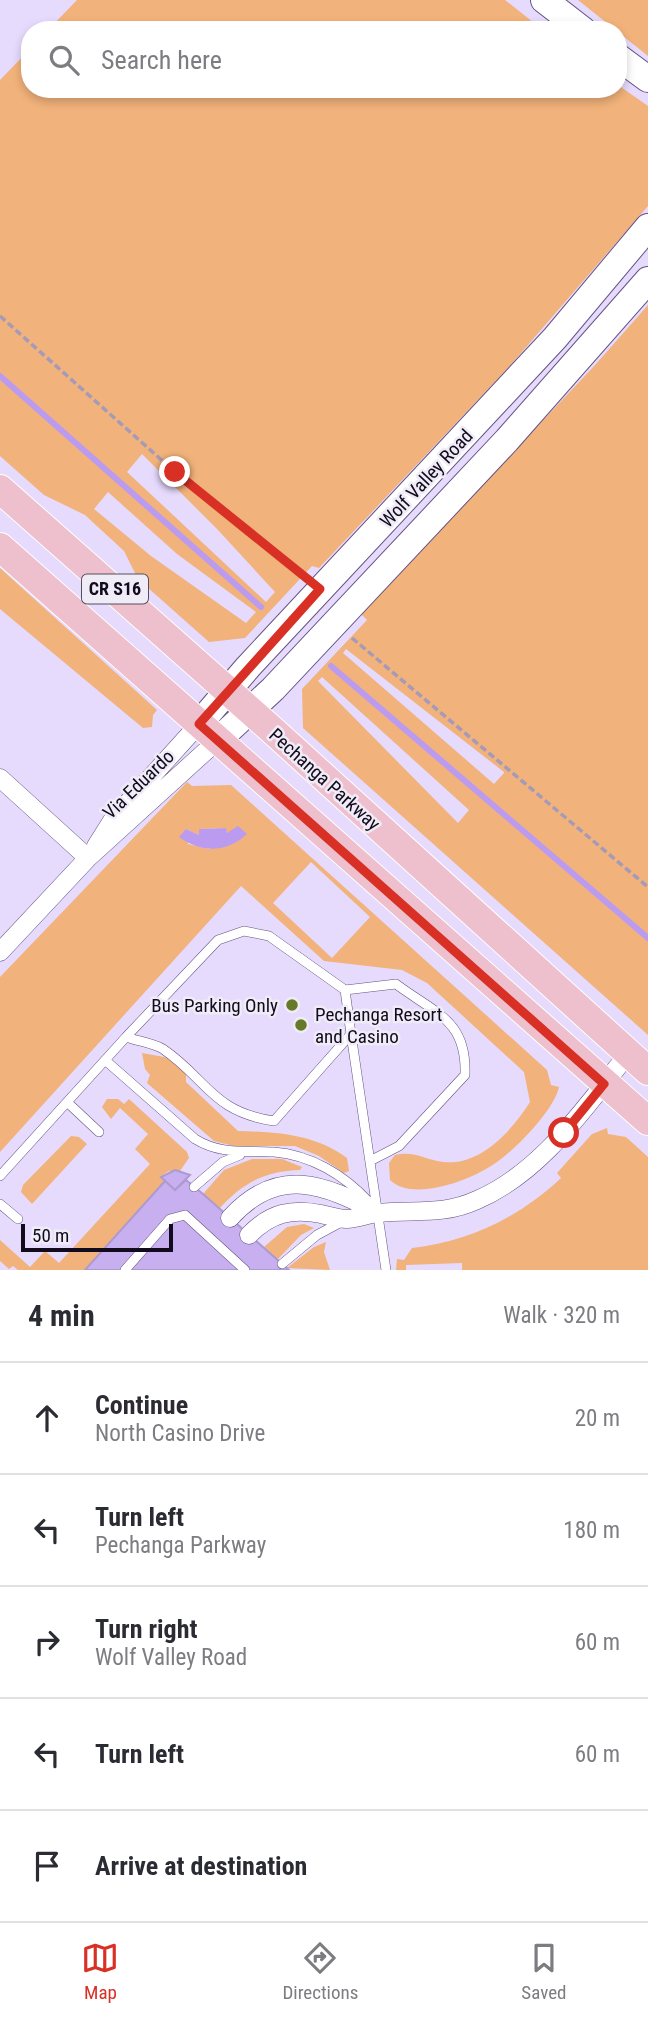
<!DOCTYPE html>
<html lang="en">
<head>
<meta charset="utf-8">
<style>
  body { margin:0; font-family:"Roboto Condensed",sans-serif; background:#f2f2f3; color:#2b2b33 }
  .scale { position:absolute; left:21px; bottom:18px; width:152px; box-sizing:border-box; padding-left:7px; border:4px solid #120a1d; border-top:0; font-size:19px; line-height:24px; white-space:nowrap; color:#120a1d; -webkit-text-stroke:5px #f0ecf7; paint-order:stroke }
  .stop { position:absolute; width:21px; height:21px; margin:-16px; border:5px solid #d93025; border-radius:50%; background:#fff }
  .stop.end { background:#d93025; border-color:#fff; box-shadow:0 2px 7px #0008 }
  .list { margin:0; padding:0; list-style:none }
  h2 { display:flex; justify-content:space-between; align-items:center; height:91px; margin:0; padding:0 28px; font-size:30px }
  h2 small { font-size:23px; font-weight:400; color:#7c7c81 }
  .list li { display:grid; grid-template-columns:46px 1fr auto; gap:21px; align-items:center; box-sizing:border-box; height:112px; padding:0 28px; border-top:2px solid #e1e1e2 }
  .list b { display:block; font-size:26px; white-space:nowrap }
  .list p { margin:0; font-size:23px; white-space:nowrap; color:#7c7c81 }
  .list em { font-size:23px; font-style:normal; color:#7c7c81 }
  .icon { flex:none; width:38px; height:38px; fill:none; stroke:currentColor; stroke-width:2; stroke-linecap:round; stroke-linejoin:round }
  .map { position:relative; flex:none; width:648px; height:1270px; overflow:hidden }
  .search { position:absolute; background:#fff; box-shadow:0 4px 10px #0003; left:21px; right:21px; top:21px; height:77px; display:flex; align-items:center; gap:18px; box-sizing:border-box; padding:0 24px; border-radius:28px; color:#7c7c81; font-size:26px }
  .sheet { height:651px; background:#fff }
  nav { display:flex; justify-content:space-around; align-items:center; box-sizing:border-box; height:98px; border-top:2px solid #e1e1e2; background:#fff; font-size:19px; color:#7c7c81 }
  nav a { display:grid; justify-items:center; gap:4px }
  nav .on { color:#d93025 }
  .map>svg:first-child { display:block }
</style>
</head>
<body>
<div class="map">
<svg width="648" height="1270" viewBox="0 0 648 1270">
  <rect width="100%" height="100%" fill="#e6dafd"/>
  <path fill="#f2b27b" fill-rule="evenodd" d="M 77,0 L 505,0 L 543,30 L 48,30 Z
    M 578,0 L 648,0 L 648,56 Z
    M 30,49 L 30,89 L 618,89 L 618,85 L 648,106 L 648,206 L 508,368 L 319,568 L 312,566 L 245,638 L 209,642 L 138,579 L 124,551 L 85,515 L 44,495 L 0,456 L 0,80 ZM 142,454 L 218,530 L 275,592 L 266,602 L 127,472 ZM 108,492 L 177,554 L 256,612 L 246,623 L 151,556 L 94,509 Z
    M 648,305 L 648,1035 L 303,728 L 302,689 L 367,620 L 361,614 L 596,364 ZM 346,649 L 504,772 L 504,773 L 494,784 L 343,653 ZM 322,677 L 469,810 L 458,823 L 318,681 Z
    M 0,568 L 157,710 L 153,715 L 152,727 L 143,728 L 0,609 Z
    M 187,782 L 192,786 L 231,785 L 547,1070 L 551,1085 L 559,1087 C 554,1110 517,1148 497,1162 C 474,1179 413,1203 390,1180 L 389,1163 L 395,1155 C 412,1151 421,1157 437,1161 C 477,1170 511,1132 530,1102 L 524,1072 L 427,983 L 402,970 L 324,961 L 241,886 L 0,1152 L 0,977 ZM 225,828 L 227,833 L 236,829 L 209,849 L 188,844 L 186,829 L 199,835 L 200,829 ZM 311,862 L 370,917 L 332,958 L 273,903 Z
    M 142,1053 L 186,1061 L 186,1082 L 238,1131 C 276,1132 315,1134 347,1158 L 349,1171 L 344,1173 L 319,1156 L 295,1146 L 234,1146 L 214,1141 L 147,1083 L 150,1075 L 145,1069 Z
    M 107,1099 L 118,1099 L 124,1104 L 129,1099 L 187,1152 L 189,1158 L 180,1171 L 169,1171 L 161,1176 L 165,1181 L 85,1270 L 18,1270 L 13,1266 L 9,1269 L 0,1261 L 0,1240 L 30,1267 L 45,1251 L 59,1263 L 150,1164 L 135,1149 L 148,1134 L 120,1108 L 111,1119 L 102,1107 Z
    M 607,1128 L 608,1134 L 626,1137 L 648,1157 L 648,1270 L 462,1270 L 462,1263 L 406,1265 L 406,1270 L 396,1270 L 397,1259 L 404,1260 L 412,1248 C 468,1242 520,1217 561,1178 L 557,1173 L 592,1134 Z
    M 71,1136 L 79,1137 L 87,1144 L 32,1204 L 21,1192 L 23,1185 Z
    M 252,1159 L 282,1159 L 302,1167 L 300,1170 C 265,1171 242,1183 219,1209 L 203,1194 L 224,1170 Z
    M 304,1224 L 314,1228 L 301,1235 L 277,1260 L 264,1247 L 287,1227 Z
    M 326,1242 L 324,1252 L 330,1270 L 287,1268 L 314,1247 Z"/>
  <path fill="#bb9bf0" d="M 238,826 L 247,834 C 227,853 201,853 179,837 L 186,829 L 199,835 L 199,829 L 226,828 L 227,833 Z"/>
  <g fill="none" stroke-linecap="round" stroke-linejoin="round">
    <path stroke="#bb9bf0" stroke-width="6" d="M 0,376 L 261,607
      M 331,666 L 648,938"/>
  </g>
  <path fill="#c7aff0" stroke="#ad9ad0" stroke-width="2" d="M 175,1170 L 190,1175 L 175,1190 L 161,1177 Z
    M 186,1180 L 203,1194 L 289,1270 L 85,1270 L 165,1181 L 175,1190 Z"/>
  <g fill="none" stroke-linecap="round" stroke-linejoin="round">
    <g stroke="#645283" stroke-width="10">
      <path id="lane" d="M 345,990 L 351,1034
        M 126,1037 L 218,940 L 244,931 L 269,936 L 345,990 L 396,984 C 436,1014 467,1020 465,1075 L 399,1146 L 370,1161
        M 105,1060 L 195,1139 C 221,1155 244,1150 274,1152 C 311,1155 344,1175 368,1201
        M 67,1102 L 99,1132
        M 0,1176 L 126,1037 C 137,1041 153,1043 163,1049 C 207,1079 212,1112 274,1121 L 351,1034 L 386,1270
        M 194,1187 L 223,1162 L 240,1155
        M 0,1204 L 18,1219
        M 282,1264 L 317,1235 L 343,1221
        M 125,1270 L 170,1219 L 185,1215 L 245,1270"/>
    </g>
    <g stroke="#645283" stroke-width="19">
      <path id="street" d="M 0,778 L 88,858
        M 96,846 L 113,819 L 199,724
        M 0,952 L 88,858 L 218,740
        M 230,1218 C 278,1165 324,1184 379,1213
        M 249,1235 C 270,1213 292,1208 321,1214 C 329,1216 339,1219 347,1219 C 357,1219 368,1214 378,1213 C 414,1209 442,1216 477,1200 C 542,1172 585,1107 628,1054"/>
    </g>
    <g stroke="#645283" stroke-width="28">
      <path id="secondary" d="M 544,0 L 583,30
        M 618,57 L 648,79
        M 199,724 L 248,667 L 555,338 L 648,227
        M 218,740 L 273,689 L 507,440 L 648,280"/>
    </g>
    <g stroke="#fff" stroke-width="30">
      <path id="primary" d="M 0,489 L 271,729 L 648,1071
        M 0,547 L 648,1121"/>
    </g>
    <path stroke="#a59ab8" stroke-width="3.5" stroke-dasharray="7 3.5" stroke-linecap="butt" d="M 0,316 L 175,472 L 305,576
      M 352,638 L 648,887"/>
    <use href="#lane" stroke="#fff" stroke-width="9"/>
    <use href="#street" stroke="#fff" stroke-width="18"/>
    <use href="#secondary" stroke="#fff" stroke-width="26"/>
    <use href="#primary" stroke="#eebfcd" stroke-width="28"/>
  </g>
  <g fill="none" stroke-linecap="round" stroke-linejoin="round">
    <path stroke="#d93025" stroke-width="9" d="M 175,472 L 320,589 L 199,724 L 604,1084 L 564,1133"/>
  </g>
  <g fill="#667928" stroke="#f0ecf7" stroke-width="2.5">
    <circle cx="292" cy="1005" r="7"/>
    <circle cx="301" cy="1025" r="7"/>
  </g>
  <g text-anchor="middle" stroke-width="5" stroke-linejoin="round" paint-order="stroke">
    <rect fill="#f0ecf7" stroke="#554e5e" stroke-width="2" x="82" y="574.5" width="66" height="29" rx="5"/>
    <g font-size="18" font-weight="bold" fill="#120a1d">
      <text x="115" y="595">CR S16</text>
    </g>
    <g font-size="19" fill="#120a1d" stroke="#f0ecf7">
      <text transform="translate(426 478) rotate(-47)" y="7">Wolf Valley Road</text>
      <text transform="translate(325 779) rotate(42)" y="7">Pechanga Parkway</text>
      <text transform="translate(138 784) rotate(-44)" y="7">Via Eduardo</text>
    </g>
    <g font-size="19" fill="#120a1d" stroke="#f0ecf7" text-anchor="end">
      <text x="278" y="1012">Bus Parking Only</text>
      <text x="315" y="1021" text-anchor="start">Pechanga Resort<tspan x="315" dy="22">and Casino</tspan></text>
    </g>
  </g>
</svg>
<div class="scale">50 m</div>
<div class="stop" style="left:564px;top:1133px"></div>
<div class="stop end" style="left:175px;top:472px"></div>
<div class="search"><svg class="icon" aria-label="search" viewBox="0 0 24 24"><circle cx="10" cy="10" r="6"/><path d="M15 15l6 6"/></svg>Search here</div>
</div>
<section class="sheet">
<h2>4 min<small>Walk · 320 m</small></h2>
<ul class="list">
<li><svg class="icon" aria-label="ahead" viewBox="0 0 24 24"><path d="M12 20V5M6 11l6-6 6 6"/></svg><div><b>Continue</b><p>North Casino Drive</p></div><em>20 m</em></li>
<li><svg class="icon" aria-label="left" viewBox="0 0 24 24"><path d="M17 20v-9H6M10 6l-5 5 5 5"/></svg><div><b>Turn left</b><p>Pechanga Parkway</p></div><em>180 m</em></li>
<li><svg class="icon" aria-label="right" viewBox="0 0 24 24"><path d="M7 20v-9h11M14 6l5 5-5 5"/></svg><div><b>Turn right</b><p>Wolf Valley Road</p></div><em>60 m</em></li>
<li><svg class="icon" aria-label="left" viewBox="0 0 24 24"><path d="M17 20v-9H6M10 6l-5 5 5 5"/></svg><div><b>Turn left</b></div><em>60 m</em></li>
<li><svg class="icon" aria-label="arrive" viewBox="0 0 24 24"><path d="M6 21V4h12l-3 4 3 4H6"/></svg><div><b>Arrive at destination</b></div></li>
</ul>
</section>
<nav>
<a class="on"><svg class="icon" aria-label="map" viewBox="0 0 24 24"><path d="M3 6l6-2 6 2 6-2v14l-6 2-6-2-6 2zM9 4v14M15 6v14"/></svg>Map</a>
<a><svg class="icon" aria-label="directions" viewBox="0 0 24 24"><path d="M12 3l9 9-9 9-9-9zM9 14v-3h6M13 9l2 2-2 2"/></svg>Directions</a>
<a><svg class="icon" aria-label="saved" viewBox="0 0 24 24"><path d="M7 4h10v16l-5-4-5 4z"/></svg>Saved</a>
</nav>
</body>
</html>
